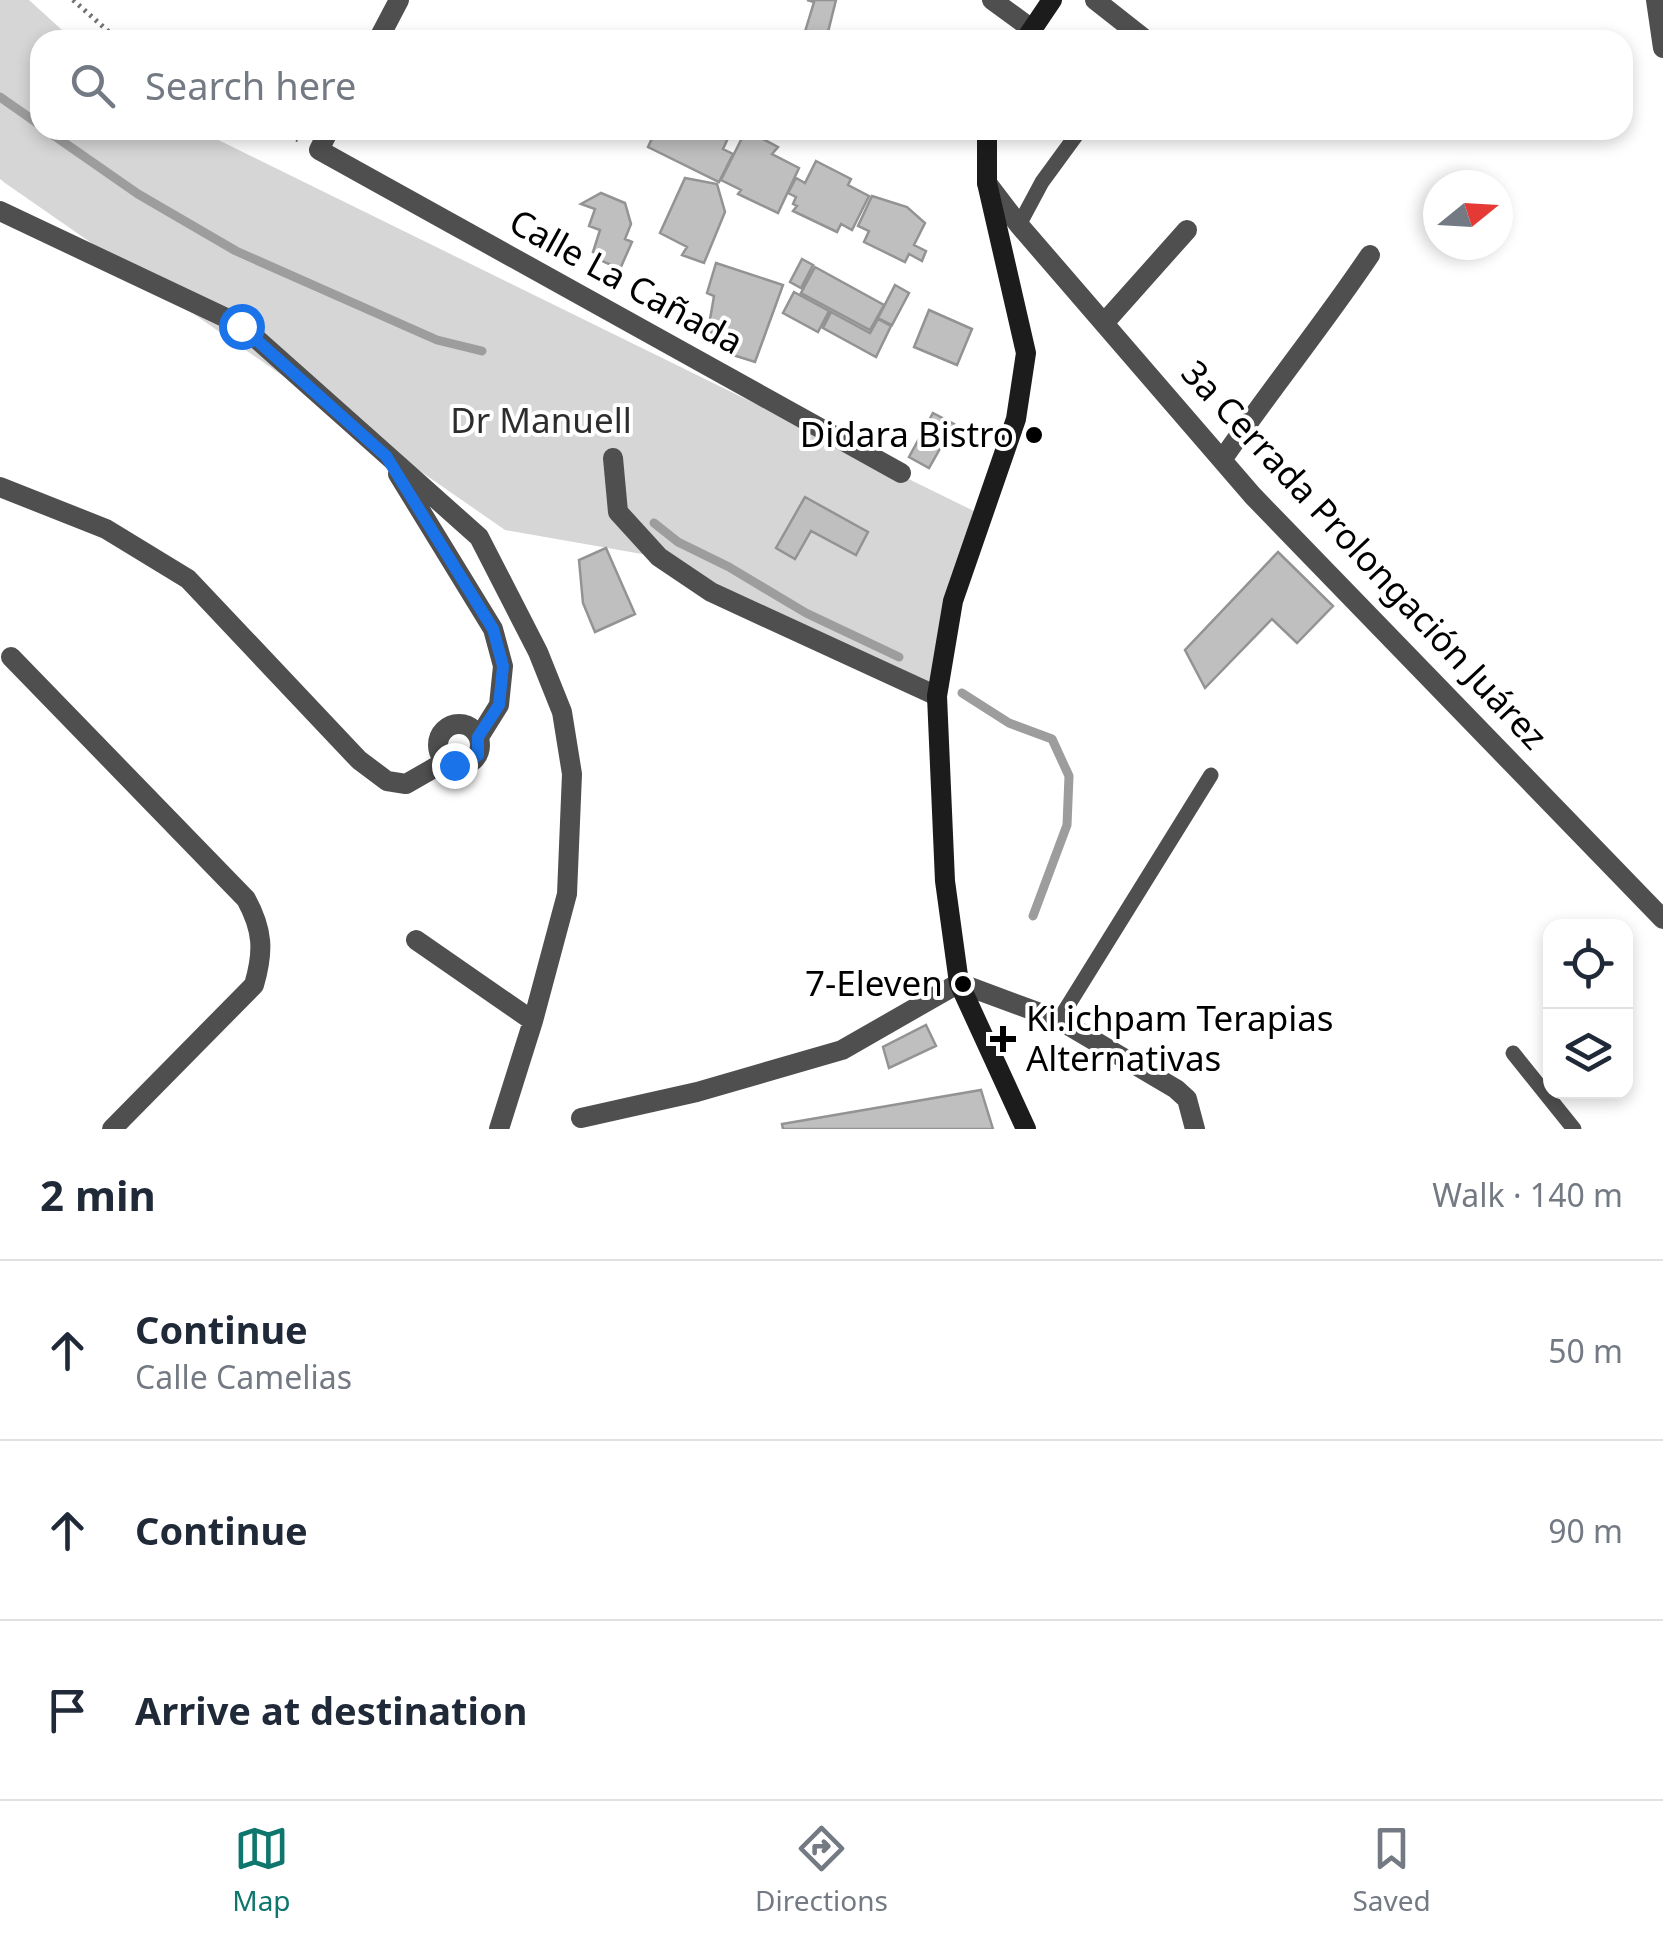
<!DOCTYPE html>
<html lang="en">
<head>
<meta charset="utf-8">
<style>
  body { margin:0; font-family:"Noto Sans",sans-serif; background:#f2f2f3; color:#1f2937 }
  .controls { position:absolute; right:30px; bottom:30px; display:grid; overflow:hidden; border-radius:20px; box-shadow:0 5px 15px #0003 }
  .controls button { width:90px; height:90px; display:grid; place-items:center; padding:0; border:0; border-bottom:2px solid #e0e1e3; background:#fff; color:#1f2937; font:50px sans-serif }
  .compass { position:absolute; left:1423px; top:170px; width:90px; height:90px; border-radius:50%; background:#fff; box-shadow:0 5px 15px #0003; rotate:72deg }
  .stop { position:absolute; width:30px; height:30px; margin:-22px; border:8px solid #1a73e8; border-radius:50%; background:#fff }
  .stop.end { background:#1a73e8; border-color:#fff; box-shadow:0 2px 10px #0008 }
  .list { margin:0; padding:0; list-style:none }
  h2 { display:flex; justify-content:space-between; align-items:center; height:130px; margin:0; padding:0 40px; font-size:42px }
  h2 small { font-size:32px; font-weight:400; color:#747a83 }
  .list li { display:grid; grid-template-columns:65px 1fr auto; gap:30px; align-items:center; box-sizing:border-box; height:180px; padding:0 40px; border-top:2px solid #e0e1e3 }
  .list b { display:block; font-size:38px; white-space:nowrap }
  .list p { margin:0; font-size:32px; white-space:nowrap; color:#747a83 }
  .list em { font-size:32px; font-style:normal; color:#747a83 }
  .icon { flex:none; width:55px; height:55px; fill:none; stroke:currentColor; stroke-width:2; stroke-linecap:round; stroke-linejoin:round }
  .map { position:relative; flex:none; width:1663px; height:1129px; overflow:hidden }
  .search { position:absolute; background:#fff; box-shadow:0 5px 15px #0003; left:30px; right:30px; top:30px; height:110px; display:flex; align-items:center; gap:25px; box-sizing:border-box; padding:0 35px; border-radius:30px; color:#747a83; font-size:38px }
  .sheet { height:670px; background:#fff }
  nav { display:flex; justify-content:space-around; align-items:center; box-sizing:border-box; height:140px; border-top:2px solid #e0e1e3; background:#fff; font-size:28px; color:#747a83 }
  nav a { display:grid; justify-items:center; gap:5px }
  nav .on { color:#0f766e }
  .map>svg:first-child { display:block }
</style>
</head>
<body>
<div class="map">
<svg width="1663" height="1129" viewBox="0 0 1663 1129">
  <rect width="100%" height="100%" fill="#fff"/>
  <path fill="#d6d6d6" d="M 0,0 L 29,0 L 73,40 L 40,40 L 40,130 L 198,130 L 982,515 L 937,696 L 659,557 L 505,530 L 5,183 L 0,179 Z"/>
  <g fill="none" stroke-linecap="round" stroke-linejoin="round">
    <path stroke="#9d9d9d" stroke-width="9" d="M 0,97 L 40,125
      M 46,130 L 138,194 L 236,251 L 437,340 L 482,351
      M 654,523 L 678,542 L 729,567 L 806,613 L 899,657
      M 962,693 L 1009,723 L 1052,739 L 1069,776 L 1067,825 L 1033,916"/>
  </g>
  <path fill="#bfbfbf" stroke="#939393" stroke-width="2.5" d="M 807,0 L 836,0 L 826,40 L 804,35 L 814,2 Z
    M 656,130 L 716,130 L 729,136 L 723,149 L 733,154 L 719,182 L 648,147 Z
    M 746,130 L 778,147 L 772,154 L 799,168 L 778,213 L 738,194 L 741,190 L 721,180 Z
    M 816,161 L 851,179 L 848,185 L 869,196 L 852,230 L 841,224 L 837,232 L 793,211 L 797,206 L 793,204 L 796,197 L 788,193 L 796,178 L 805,183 Z
    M 685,178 L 717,184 L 725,212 L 704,263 L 682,255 L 687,247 L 660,233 Z
    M 601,193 L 625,203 L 631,224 L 625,239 L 632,242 L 620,269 L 602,261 L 601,255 L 593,252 L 600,230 L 589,226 L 595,209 L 581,204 Z
    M 872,196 L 907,207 L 925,223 L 914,245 L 926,251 L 922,261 L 909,254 L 905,262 L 864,242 L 869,231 L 858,226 Z
    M 802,259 L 813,265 L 801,288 L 790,282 Z
    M 716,263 L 783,285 L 755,362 L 733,355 L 733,349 L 718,345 L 721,336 L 708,331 L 714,296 L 707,293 Z
    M 815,267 L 884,305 L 870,330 L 801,293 Z
    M 895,285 L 909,293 L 892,325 L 878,318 Z
    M 794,292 L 829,311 L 818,332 L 783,313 Z
    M 929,310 L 972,329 L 957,365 L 914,347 Z
    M 831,312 L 870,333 L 878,319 L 891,326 L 876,357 L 823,328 Z
    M 933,413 L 954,424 L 929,468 L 909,457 Z
    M 805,497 L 868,532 L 856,555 L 811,531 L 795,559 L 776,548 Z
    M 606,548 L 635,614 L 595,632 L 583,603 L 579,560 Z
    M 1278,552 L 1333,606 L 1297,643 L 1272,619 L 1205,688 L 1185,650 Z
    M 926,1025 L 936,1046 L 889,1068 L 883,1047 Z
    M 981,1090 L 993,1129 L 783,1129 L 782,1124 Z"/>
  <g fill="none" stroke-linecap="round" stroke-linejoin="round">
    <path stroke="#717171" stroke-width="5" stroke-dasharray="2.5 5" stroke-linecap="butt" d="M 73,0 L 118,40
      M 276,130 L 298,140"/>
    <path stroke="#4f4f4f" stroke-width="15" d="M 1019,225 L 1042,182 L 1080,130
      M 1059,1020 L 1211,775
      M 1513,1053 L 1574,1129"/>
    <path stroke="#4f4f4f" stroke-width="20" d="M 992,0 L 1032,29
      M 1095,0 L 1146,40
      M 1656,0 L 1663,48
      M 378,40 L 399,0
      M 329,130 L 319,150 L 901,473
      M 987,183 L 1019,225 L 1253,496 L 1663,919
      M 0,211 L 241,325 L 479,537 L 538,652 L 562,712 L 572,774 L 567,894 L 533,1021 L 499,1129
      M 1105,322 L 1187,230
      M 613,458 L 618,512 L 659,557 L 711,592 L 937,696
      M 1222,460 C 1270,390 1323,325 1370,255
      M 398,474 L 493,629 L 503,666 L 499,705 L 479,737
      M 0,487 L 106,529 L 188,579 L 359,760 L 387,781 L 406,784 L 446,761
      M 11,657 L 246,899 C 263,930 264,951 254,985 L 112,1129
      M438 745a21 21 0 1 1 42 0a21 21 0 1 1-42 0Z
      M 416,940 L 533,1021
      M 581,1118 L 697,1092 L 842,1050 L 959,983 L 1059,1020 L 1176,1089 L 1187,1099 L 1195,1129"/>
    <path stroke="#1c1c1c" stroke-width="20" d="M 1025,40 L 1052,0
      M 987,130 L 987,183 L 1026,353 L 1016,419 L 953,601 L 937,696 L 945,881 L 959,983 L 1026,1129"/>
  </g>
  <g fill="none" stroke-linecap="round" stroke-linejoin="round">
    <path stroke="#1a73e8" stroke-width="12" d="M 241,326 L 386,456 L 493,629 L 503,666 L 499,705 L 478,737 L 478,755 L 463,766 L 454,765"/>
  </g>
  <g fill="#000" stroke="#fff" stroke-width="4">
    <circle cx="1034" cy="435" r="10"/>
    <circle cx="963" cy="984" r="10"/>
    <path d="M998 1024h10v10h10v10h-10v10h-10v-10h-10v-10h10z"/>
  </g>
  <g text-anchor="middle" stroke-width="8" stroke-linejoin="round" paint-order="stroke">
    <g font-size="35" fill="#000" stroke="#fff">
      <text transform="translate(626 282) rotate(29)" y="12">Calle La Cañada</text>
      <text transform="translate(1364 555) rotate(47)" y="12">3a Cerrada Prolongación Juárez</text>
    </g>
    <g font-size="35" fill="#2d2d2d" stroke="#fff">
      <text x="541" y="433">Dr Manuell</text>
    </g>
    <g font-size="35" fill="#000" stroke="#fff" text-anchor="end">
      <text x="1014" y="447">Didara Bistro</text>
      <text x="943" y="996">7-Eleven</text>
      <text x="1026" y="1031" text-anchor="start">Ki.ichpam Terapias<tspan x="1026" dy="40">Alternativas</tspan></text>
    </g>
  </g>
</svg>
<div class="controls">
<button><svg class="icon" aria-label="locate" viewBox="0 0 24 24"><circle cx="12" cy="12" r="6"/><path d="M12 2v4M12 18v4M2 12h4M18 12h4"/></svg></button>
<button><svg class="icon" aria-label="layers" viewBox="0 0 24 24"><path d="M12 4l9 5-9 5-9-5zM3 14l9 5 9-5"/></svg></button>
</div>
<svg class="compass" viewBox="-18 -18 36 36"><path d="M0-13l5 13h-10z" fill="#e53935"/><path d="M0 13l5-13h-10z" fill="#747a83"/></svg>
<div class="stop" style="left:241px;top:326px"></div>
<div class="stop end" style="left:454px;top:765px"></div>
<div class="search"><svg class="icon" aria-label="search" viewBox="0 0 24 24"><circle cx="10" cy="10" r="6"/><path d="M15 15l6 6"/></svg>Search here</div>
</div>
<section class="sheet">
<h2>2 min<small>Walk · 140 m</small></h2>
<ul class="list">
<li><svg class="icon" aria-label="ahead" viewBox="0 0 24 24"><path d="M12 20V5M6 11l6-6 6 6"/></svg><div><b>Continue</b><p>Calle Camelias</p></div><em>50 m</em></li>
<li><svg class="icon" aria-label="ahead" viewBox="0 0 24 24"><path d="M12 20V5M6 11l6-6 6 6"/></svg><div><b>Continue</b></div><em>90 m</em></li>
<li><svg class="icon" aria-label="arrive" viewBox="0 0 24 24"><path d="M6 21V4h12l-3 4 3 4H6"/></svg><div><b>Arrive at destination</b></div></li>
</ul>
</section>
<nav>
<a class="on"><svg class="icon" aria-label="map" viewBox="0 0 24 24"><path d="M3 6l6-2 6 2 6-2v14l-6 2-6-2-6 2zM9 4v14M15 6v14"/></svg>Map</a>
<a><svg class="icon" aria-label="directions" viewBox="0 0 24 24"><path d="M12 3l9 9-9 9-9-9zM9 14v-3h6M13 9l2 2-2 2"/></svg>Directions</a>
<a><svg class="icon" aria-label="saved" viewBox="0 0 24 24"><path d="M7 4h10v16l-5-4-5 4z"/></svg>Saved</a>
</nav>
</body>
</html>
